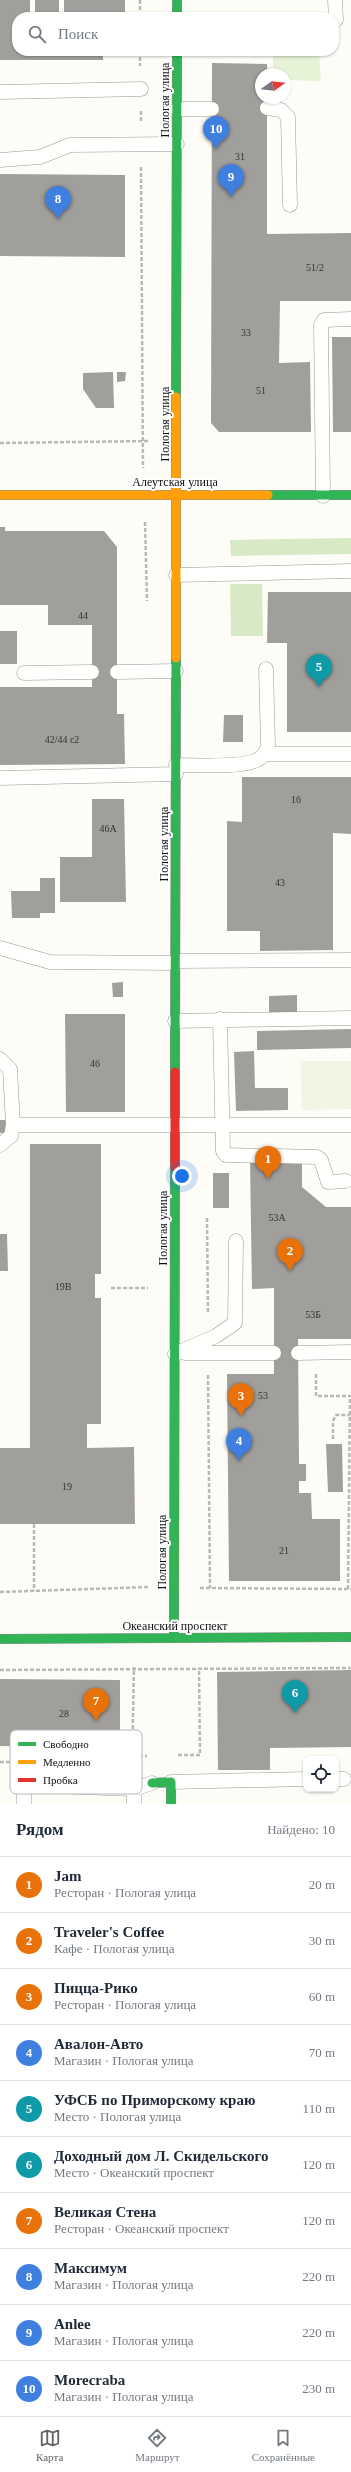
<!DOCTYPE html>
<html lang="ru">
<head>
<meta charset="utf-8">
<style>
  body { margin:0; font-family:"Times New Roman",serif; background:#f2f2f3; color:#1f2937 }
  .controls { position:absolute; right:12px; bottom:12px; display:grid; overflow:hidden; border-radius:8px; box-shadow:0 1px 3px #0004 }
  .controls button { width:36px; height:36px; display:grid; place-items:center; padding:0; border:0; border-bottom:1px solid #e0e1e3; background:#fff; color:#1f2937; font:20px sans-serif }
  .compass { position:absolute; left:255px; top:68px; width:36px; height:36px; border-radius:50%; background:#fff; box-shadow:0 1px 3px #0004; rotate:75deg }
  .you { position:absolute; left:182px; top:1176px; width:14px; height:14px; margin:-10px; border:3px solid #fff; border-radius:50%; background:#1a73e8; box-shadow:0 0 0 6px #1a73e833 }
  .badge { display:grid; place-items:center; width:26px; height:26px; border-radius:50%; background:#646362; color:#fff; font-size:13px; font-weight:700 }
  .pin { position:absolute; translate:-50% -33px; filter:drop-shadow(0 1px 2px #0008) }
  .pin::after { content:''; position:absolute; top:21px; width:14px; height:12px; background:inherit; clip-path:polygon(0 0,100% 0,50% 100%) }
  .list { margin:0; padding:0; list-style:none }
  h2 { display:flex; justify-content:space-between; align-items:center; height:52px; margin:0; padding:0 16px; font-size:17px }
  h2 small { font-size:13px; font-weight:400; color:#747a83 }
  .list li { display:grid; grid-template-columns:26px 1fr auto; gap:12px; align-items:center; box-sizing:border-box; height:56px; padding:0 16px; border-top:1px solid #e0e1e3 }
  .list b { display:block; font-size:15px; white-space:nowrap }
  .list p { margin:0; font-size:13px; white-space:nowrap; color:#747a83 }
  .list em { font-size:13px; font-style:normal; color:#747a83 }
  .icon { flex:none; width:22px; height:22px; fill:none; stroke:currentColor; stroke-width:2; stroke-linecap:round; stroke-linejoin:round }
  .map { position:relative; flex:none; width:351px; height:1804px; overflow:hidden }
  .search { position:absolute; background:#fff; box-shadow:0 1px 3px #0004; left:12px; right:12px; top:12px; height:44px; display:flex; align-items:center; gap:10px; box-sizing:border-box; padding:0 14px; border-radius:16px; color:#747a83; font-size:15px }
  .sheet { height:612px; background:#fff }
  nav { display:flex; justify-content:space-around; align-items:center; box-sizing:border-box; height:56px; border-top:1px solid #e0e1e3; background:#fff; font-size:11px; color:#747a83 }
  nav a { display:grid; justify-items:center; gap:2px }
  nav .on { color:#646362 }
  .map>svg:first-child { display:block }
</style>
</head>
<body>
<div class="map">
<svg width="351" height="1804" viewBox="0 0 351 1804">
  <rect width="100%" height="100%" fill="#fdfcf7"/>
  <path fill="#e7f3d7" d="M 272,14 L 307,14 L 308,17 L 272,17 Z
    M 273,51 L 319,51 L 321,81 L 285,80 L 285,74 L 273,74 Z"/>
  <path fill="#d8eac5" d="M 351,538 L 351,554 L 231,556 L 230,540 Z
    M 230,584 L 262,584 L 263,636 L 231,636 Z"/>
  <path fill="#f0f6e1" d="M 301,1061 L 351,1061 L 351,1109 L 302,1110 Z"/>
  <path fill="#a19f9c" d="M 0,0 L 30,0 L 30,17 L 17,17 L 17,51 L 103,51 L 103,60 L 0,60 Z
    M 35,0 L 59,0 L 59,14 L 35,14 Z
    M 64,0 L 125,0 L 125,17 L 64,17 Z
    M 212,63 L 267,64 L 267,74 L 261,74 L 261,98 L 267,98 L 267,234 L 351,233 L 351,301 L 280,301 L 279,363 L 310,362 L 311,432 L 219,432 L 211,423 Z
    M 0,174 L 125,175 L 125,257 L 0,256 Z
    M 332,337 L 351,337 L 351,432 L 333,432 Z
    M 113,372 L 114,408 L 96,408 L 83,389 L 83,373 Z
    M 117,372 L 126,372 L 125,381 L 117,382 Z
    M 0,527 L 5,527 L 5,531 L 104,531 L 117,547 L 117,714 L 124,714 L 125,764 L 0,765 L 0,687 L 92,687 L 92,625 L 48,625 L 48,605 L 0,605 Z
    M 268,592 L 351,592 L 351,732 L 287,732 L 287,643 L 267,643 Z
    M 0,631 L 17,631 L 17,664 L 0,664 Z
    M 224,715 L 243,715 L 243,742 L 223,742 Z
    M 242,777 L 351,777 L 351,834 L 333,833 L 333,950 L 260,951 L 260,931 L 227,931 L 227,821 L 242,822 Z
    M 92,799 L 124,799 L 126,902 L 60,902 L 60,857 L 92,857 Z
    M 40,878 L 55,878 L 55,913 L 40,913 L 40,918 L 12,918 L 11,891 L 40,891 Z
    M 123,982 L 123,997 L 113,997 L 112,983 Z
    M 297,995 L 297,1013 L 269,1014 L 269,996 Z
    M 65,1014 L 125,1014 L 125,1112 L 66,1112 Z
    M 351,1029 L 351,1048 L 257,1050 L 257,1031 Z
    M 254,1051 L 255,1088 L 288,1088 L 288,1110 L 236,1111 L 234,1052 Z
    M 0,1120 L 9,1120 L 9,1133 L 0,1133 Z
    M 30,1144 L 101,1144 L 101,1274 L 95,1274 L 95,1298 L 101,1298 L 101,1424 L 87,1424 L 87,1448 L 134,1447 L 135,1524 L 0,1524 L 0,1448 L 30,1448 Z
    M 302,1160 L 302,1187 L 326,1207 L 351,1207 L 351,1339 L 298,1339 L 299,1464 L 306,1464 L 306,1481 L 299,1481 L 299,1493 L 311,1493 L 312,1519 L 340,1519 L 340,1581 L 229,1581 L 227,1374 L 274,1374 L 274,1288 L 252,1289 L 250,1161 Z
    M 213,1173 L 229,1173 L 229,1208 L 213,1208 Z
    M 0,1234 L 7,1234 L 8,1271 L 0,1271 Z
    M 326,1444 L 342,1444 L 343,1492 L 328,1492 Z
    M 351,1670 L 351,1747 L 270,1748 L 270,1770 L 218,1770 L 217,1672 Z
    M 0,1679 L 120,1680 L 120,1747 L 78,1747 L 78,1767 L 60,1767 L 60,1747 L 0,1746 Z"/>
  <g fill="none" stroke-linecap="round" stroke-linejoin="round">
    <g stroke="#979795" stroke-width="15">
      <path id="lane" d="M 335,0 L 336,20
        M 0,92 L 141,89
        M 267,108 L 281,110 L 288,117 L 290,205
        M 177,109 L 212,109
        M 0,160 L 40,157 L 70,145 L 177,144
        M 323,496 L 321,325 L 324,320 L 351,319
        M 176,575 L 351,571
        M 117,672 L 176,671
        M 24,673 L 92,672
        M 265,754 L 351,754
        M 176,765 C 195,765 242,768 257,760 C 263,757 266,753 268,746 L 266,669
        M 0,778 L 176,774
        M 0,948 L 50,962 L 176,963
        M 175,961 L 351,960
        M 220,1019 L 223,1151 L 226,1155 L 317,1157 L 321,1160 L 328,1182 L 346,1181
        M 175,1021 L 351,1018
        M 0,1059 L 10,1069 L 13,1125
        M 0,1145 L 11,1136 L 13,1125 L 351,1125
        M 185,1353 L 274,1353
        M 298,1353 L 351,1352
        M 175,1354 L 216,1336 L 235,1323 L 236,1241
        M 336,1779 L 344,1779
        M 171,1782 L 306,1779
        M 134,1789 L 134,1804
        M 24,1804 L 24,1792 L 30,1785 L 134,1789 L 152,1783"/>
    </g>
    <g stroke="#8e8d8b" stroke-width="10">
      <path id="fast" d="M 177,0 L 177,17
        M 176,397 L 177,51
        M 268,495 L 351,495
        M 175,1072 L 176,658
        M 174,1638 L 175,1167
        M 0,1639 L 351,1637
        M 152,1783 L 171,1782 L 171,1804"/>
    </g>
    <g stroke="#8e8d8b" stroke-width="10">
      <path id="slow" d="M 0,495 L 268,495
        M 176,658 L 176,397"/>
    </g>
    <g stroke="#8e8d8b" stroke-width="10">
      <path id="jam" d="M 175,1167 L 175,1072"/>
    </g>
    <path stroke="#b9b9b8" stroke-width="2.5" stroke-dasharray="4 2" stroke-linecap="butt" d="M 140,0 L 140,17
      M 140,51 L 140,66
      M 141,111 L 141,122
      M 141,167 L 143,468
      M 0,443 L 149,441
      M 145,522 L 147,601
      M 207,1218 L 208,1314
      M 111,1288 L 148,1288
      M 316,1374 L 316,1396 L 351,1396
      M 208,1375 L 210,1588
      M 333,1439 L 333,1421 L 336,1415 L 350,1415
      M 34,1524 L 34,1591
      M 200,1588 L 351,1589
      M 348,1589 L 350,1396
      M 0,1592 L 149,1587
      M 0,1670 L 351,1668
      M 178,1755 L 200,1755 L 199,1668
      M 133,1756 L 147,1756
      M 0,1762 L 25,1762
      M 132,1765 L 134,1667"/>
    <use href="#lane" stroke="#fffffe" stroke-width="14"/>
    <use href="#fast" stroke="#30b455" stroke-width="9"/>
    <use href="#slow" stroke="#ff9f0a" stroke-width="9"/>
    <use href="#jam" stroke="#e5322d" stroke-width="9"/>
  </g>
  <g text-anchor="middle" stroke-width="4" stroke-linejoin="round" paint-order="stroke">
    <g font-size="10" fill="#353434">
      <text x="240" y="160">31</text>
      <text x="315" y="271">51/2</text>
      <text x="246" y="336">33</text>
      <text x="261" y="394">51</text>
      <text x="83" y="619">44</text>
      <text x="62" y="743">42/44 с2</text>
      <text x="296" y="803">16</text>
      <text x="108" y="832">46А</text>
      <text x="280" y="886">43</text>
      <text x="95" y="1067">46</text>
      <text x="277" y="1221">53А</text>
      <text x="63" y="1290">19В</text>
      <text x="313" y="1318">53Б</text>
      <text x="263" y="1399">53</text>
      <text x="67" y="1490">19</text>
      <text x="284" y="1554">21</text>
      <text x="64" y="1717">28</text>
    </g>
    <g font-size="12" fill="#111" stroke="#fff">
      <text transform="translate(165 100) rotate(-90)" y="4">Пологая улица</text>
      <text transform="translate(165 424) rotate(-90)" y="4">Пологая улица</text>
      <text x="175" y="486">Алеутская улица</text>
      <text transform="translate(164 844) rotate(-90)" y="4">Пологая улица</text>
      <text transform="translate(163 1228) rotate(-90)" y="4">Пологая улица</text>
      <text transform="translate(162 1552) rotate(-90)" y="4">Пологая улица</text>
      <text x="175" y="1630">Океанский проспект</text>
    </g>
  </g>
  <rect x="10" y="1730" width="132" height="64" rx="6" fill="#fff" stroke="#b8b8b8" stroke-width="1"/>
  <rect x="18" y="1742" width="18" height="4" fill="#30b455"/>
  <rect x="18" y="1760" width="18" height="4" fill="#ff9f0a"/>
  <rect x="18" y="1778" width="18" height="4" fill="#e5322d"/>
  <g font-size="11" fill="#111">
    <text x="43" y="1748">Свободно</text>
    <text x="43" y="1766">Медленно</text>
    <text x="43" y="1784">Пробка</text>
  </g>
</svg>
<div class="controls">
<button><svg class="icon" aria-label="locate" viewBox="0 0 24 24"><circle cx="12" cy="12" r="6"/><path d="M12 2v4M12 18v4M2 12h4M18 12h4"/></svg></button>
</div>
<svg class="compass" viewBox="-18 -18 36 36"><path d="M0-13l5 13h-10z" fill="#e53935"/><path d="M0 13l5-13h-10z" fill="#747a83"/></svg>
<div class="you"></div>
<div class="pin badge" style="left:268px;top:1179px;background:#e8710a">1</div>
<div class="pin badge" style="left:290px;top:1271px;background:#e8710a">2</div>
<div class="pin badge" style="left:241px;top:1416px;background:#e8710a">3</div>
<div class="pin badge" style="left:239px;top:1461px;background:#3f7fe0">4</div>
<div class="pin badge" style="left:319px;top:687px;background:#0f9aa8">5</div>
<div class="pin badge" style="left:295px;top:1713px;background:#0f9aa8">6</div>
<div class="pin badge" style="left:96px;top:1721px;background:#e8710a">7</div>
<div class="pin badge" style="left:58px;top:219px;background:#3f7fe0">8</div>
<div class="pin badge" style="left:231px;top:197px;background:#3f7fe0">9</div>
<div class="pin badge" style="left:216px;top:149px;background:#3f7fe0">10</div>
<div class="search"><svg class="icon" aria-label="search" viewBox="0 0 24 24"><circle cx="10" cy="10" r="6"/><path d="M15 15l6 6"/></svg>Поиск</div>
</div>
<section class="sheet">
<h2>Рядом<small>Найдено: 10</small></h2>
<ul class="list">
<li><span class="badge" style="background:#e8710a">1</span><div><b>Jam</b><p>Ресторан · Пологая улица</p></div><em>20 m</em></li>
<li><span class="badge" style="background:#e8710a">2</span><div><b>Traveler's Coffee</b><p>Кафе · Пологая улица</p></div><em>30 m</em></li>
<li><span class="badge" style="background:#e8710a">3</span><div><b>Пицца-Рико</b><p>Ресторан · Пологая улица</p></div><em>60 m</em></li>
<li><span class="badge" style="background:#3f7fe0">4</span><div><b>Авалон-Авто</b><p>Магазин · Пологая улица</p></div><em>70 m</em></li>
<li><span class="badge" style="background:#0f9aa8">5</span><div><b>УФСБ по Приморскому краю</b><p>Место · Пологая улица</p></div><em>110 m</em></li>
<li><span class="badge" style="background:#0f9aa8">6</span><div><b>Доходный дом Л. Скидельского</b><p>Место · Океанский проспект</p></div><em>120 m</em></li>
<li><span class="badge" style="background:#e8710a">7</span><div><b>Великая Стена</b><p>Ресторан · Океанский проспект</p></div><em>120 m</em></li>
<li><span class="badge" style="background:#3f7fe0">8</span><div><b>Максимум</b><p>Магазин · Пологая улица</p></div><em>220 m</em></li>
<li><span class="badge" style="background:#3f7fe0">9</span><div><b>Anlee</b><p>Магазин · Пологая улица</p></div><em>220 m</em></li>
<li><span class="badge" style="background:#3f7fe0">10</span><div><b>Morecraba</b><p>Магазин · Пологая улица</p></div><em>230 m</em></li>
</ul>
</section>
<nav>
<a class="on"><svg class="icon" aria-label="map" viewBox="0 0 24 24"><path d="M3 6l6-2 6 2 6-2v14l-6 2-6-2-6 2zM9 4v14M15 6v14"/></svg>Карта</a>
<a><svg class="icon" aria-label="directions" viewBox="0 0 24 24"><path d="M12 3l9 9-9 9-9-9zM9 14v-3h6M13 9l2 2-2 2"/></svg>Маршрут</a>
<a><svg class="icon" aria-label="saved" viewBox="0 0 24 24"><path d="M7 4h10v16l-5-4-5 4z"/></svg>Сохранённые</a>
</nav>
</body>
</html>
